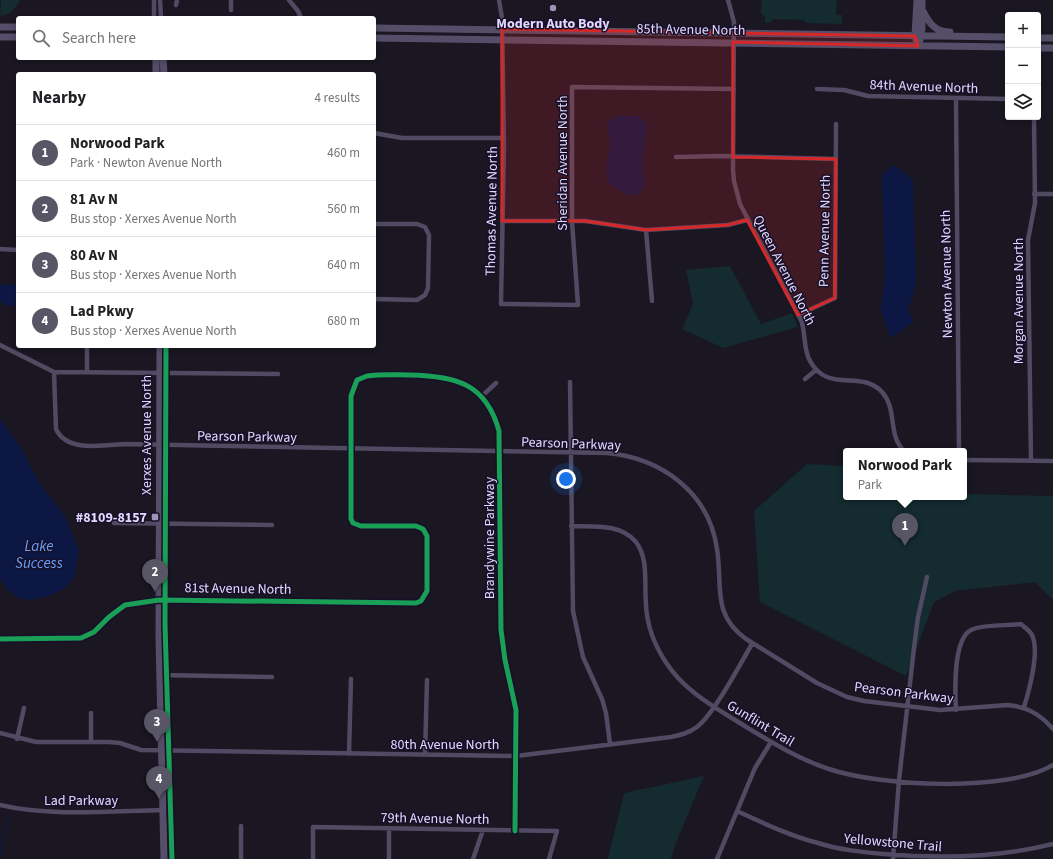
<!DOCTYPE html>
<html lang="en">
<head>
<meta charset="utf-8">
<style>
  body { margin:0; font-family:"Source Sans 3",sans-serif; background:#f2f2f2; color:#202124 }
  .controls { position:absolute; right:12px; top:12px; display:grid; overflow:hidden; border-radius:4px; box-shadow:0 2px 6px #0003 }
  .controls button { width:36px; height:36px; display:grid; place-items:center; padding:0; border:0; border-bottom:1px solid #e0e0e0; background:#fff; color:#202124; font:20px sans-serif }
  .you { position:absolute; left:566px; top:479px; width:14px; height:14px; margin:-10px; border:3px solid #fff; border-radius:50%; background:#1a73e8; box-shadow:0 0 0 6px #1a73e833 }
  .badge { display:grid; place-items:center; width:26px; height:26px; border-radius:50%; background:#585564; color:#fff; font-size:13px; font-weight:700 }
  .pin { position:absolute; translate:-50% -33px; filter:drop-shadow(0 1px 2px #0008) }
  .pin::after { content:''; position:absolute; top:21px; width:14px; height:12px; background:inherit; clip-path:polygon(0 0,100% 0,50% 100%) }
  .popup { position:absolute; left:843px; top:448px; width:124px; height:52px; box-sizing:border-box; display:grid; place-content:center; border-radius:4px; background:#fff; filter:drop-shadow(0 1px 3px #0005); font-size:13px; white-space:nowrap; color:#757577 }
  .popup b { font-size:15px; color:#202124 }
  .popup::after { content:''; position:absolute; left:50%; top:100%; margin-left:-8px; border:8px solid transparent; border-top-color:#fff }
  .list { margin:0; padding:0; list-style:none }
  h2 { display:flex; justify-content:space-between; align-items:center; height:52px; margin:0; padding:0 16px; font-size:17px }
  h2 small { font-size:13px; font-weight:400; color:#757577 }
  .list li { display:grid; grid-template-columns:26px 1fr auto; gap:12px; align-items:center; box-sizing:border-box; height:56px; padding:0 16px; border-top:1px solid #e0e0e0 }
  .list b { display:block; font-size:15px; white-space:nowrap }
  .list p { margin:0; font-size:13px; white-space:nowrap; color:#757577 }
  .list em { font-size:13px; font-style:normal; color:#757577 }
  .icon { flex:none; width:22px; height:22px; fill:none; stroke:currentColor; stroke-width:2; stroke-linecap:round; stroke-linejoin:round }
  .map { position:relative; flex:none; width:1053px; height:859px; overflow:hidden }
  .search { position:absolute; background:#fff; box-shadow:0 2px 6px #0003; left:16px; top:16px; width:360px; height:44px; display:flex; align-items:center; gap:10px; box-sizing:border-box; padding:0 14px; border-radius:4px; color:#757577; font-size:15px }
  .panel { position:absolute; background:#fff; box-shadow:0 2px 6px #0003; left:16px; top:72px; width:360px; height:276px; border-radius:4px }
  .map>svg:first-child { display:block }
</style>
</head>
<body>
<div class="map">
<svg width="1053" height="859" viewBox="0 0 1053 859">
  <rect width="100%" height="100%" fill="#1a1622"/>
  <path fill="#142b30" d="M 1,0 L 20,0 C 15,9 10,15 0,16 Z
    M 762,0 L 837,0 L 836,15 L 842,15 L 842,24 L 806,23 L 804,20 L 773,19 L 772,22 L 765,23 L 765,17 L 761,13 Z
    M 730,266 L 761,324 L 792,313 L 798,327 L 723,348 L 682,329 L 693,304 L 686,270 Z
    M 807,464 L 846,466 L 846,497 L 964,497 L 964,494 L 1053,496 L 1053,600 L 1035,582 L 955,591 L 934,602 L 906,676 L 760,602 L 754,511 Z
    M 704,776 L 675,845 L 671,859 L 608,859 L 624,793 Z"/>
  <path fill="#0c1743" d="M 616,116 L 639,116 L 647,124 L 642,169 L 645,184 L 638,196 L 625,194 L 608,183 L 606,168 L 610,146 L 607,123 Z
    M 894,165 L 913,180 L 916,282 L 911,302 L 907,309 L 914,321 L 891,338 L 881,311 L 885,275 L 882,175 Z
    M 0,284 L 18,285 L 18,305 L 7,306 L 0,301 Z
    M 0,419 L 23,451 L 38,481 L 66,518 L 79,552 L 74,577 L 65,588 L 48,596 L 30,600 L 19,598 L 8,591 L 0,579 Z"/>
  <g fill="none" stroke-linecap="round" stroke-linejoin="round">
    <path stroke="#0c1743" stroke-width="1.5" d="M 0,856 L 9,815"/>
    <path stroke="#504b63" stroke-width="4.5" d="M 160,0 L 161,18
      M 289,0 L 298,11 L 301,18
      M 499,0 L 502,18 L 504,145 L 501,304 L 578,305 L 572,221 L 572,87 L 734,89
      M 728,0 L 734,22 L 733,170 L 734,181 L 740,204 L 801,320 C 806,333 803,349 810,361 C 828,394 861,369 882,392 C 898,410 887,434 904,451
      M 176,5 L 177,0
      M 231,10 L 231,0
      M 154,18 L 154,0
      M 817,89 L 844,90 L 868,96 L 1008,99
      M 956,98 L 959,451
      M 374,133 L 402,138 L 504,138
      M 676,157 L 723,156 L 836,159
      M 1034,194 L 1053,194
      M 502,221 L 585,221 L 646,230 L 728,225 L 747,220
      M 374,224 L 417,224 L 425,227 L 429,235 L 428,288 L 425,295 L 417,300 L 374,299
      M 646,230 L 652,301
      M 0,249 L 18,250
      M 798,315 L 835,298 L 836,124
      M 0,345 L 54,372 L 278,374
      M 54,372 L 56,429 C 67,453 104,445 125,444 L 607,453 C 661,458 709,492 717,549 C 723,585 711,614 746,639 L 817,683 L 847,697 L 864,701 L 940,710 L 1008,705 C 1027,707 1040,714 1053,729
      M 87,372 L 87,346
      M 805,379 L 816,370
      M 570,382 L 573,611 L 583,657 L 602,699 L 606,713 L 610,744
      M 482,396 L 496,383
      M 964,460 L 1053,461
      M 1031,461 L 1028,240 L 1035,203 L 1034,117
      M 114,523 L 272,525
      M 571,526 C 593,527 620,523 636,542 C 649,559 644,585 646,605 C 647,625 654,644 665,661 C 684,691 714,707 743,725 C 771,742 798,759 829,769 C 879,786 1007,793 1053,765
      M 0,639 L 81,638 L 94,632 L 109,617 L 125,605 L 159,600 L 416,603 L 421,601 L 427,591 L 427,536 L 423,529 L 416,526 L 361,526 L 353,523 L 351,519 L 351,396 L 357,380 L 367,376 C 381,374 395,375 410,375 C 455,376 486,383 499,431 L 501,630 L 505,660 L 516,710 L 515,831
      M 160,675 L 272,677
      M 956,710 C 955,692 953,639 971,630 C 982,624 1007,626 1021,624 C 1025,628 1030,631 1032,635 C 1040,651 1029,691 1024,707
      M 91,713 L 91,742
      M 0,733 L 36,742 L 109,742 L 120,743 L 141,750 L 516,756 L 671,737 C 680,735 689,733 697,727 C 714,714 740,664 752,644
      M 17,739 L 24,708
      M 349,754 L 351,679
      M 425,755 L 427,680
      M 0,805 C 51,817 111,811 163,810
      M 737,811 C 763,823 790,836 818,843 C 840,850 862,852 884,854 C 942,859 997,858 1053,844
      M 241,826 L 241,859
      M 389,829 L 389,859
      M 313,859 L 313,827 L 557,831 L 549,859
      M 473,859 L 483,830
      M 717,859 L 755,768 L 771,742
      M 893,859 L 899,780 L 914,648 L 918,617 L 927,577"/>
    <path stroke="#544e69" stroke-width="7" d="M 923,11 C 929,23 935,32 950,32
      M 0,27 L 18,27
      M 374,28 L 1008,37
      M 0,37 L 18,37
      M 374,38 L 1008,47
      M 1038,38 L 1053,38
      M 916,40 L 915,36 L 917,0
      M 920,40 L 922,28 L 922,0
      M 1038,48 L 1053,48
      M 163,58 L 164,74
      M 156,74 L 156,58
      M 160,346 L 159,638 L 164,859"/>
    <g stroke="#181028" stroke-width="8">
      <path id="cycleway" d="M 166,346 L 165,624 L 172,859
        M 0,639 L 81,638 L 94,632 L 109,617 L 125,605 L 159,600 L 416,603 L 421,601 L 427,591 L 427,536 L 423,529 L 416,526 L 361,526 L 353,523 L 351,519 L 351,396 L 357,380 L 367,376 C 381,374 395,375 410,375 C 455,376 486,383 499,431 L 501,630 L 505,660 L 516,710 L 515,831"/>
    </g>
    <use href="#cycleway" stroke="#1a9f57" stroke-width="5"/>
  </g>
  <path fill="#d62828" fill-opacity="0.2" stroke="#d62828" stroke-width="3" stroke-linejoin="round" d="M 502,29 L 915,36 L 918,46 L 733,42 L 733,157 L 836,159 L 835,298 L 798,315 L 747,220 L 728,225 L 646,230 L 585,221 L 502,221 Z"/>
  <g fill="#9c94b2" stroke="#181028" stroke-width="1.5">
    <circle cx="553" cy="8" r="4"/>
    <rect x="151" y="513" width="8" height="8" rx="2"/>
  </g>
  <g text-anchor="middle" stroke-width="3" stroke-linejoin="round" paint-order="stroke">
    <g font-size="14" font-weight="bold" fill="#e2d8ff" stroke="#181028">
      <text x="553" y="28">Modern Auto Body</text>
      <text x="147" y="522" text-anchor="end">#8109-8157</text>
    </g>
    <g font-size="14" fill="#e2d8ff" stroke="#181028">
      <text transform="translate(691 29) rotate(1)" y="5">85th Avenue North</text>
      <text transform="translate(924 86) rotate(2)" y="5">84th Avenue North</text>
      <text transform="translate(562 163) rotate(-90)" y="5">Sheridan Avenue North</text>
      <text transform="translate(491 211) rotate(-89)" y="5">Thomas Avenue North</text>
      <text transform="translate(824 231) rotate(-89)" y="5">Penn Avenue North</text>
      <text transform="translate(785 270) rotate(63)" y="5">Queen Avenue North</text>
      <text transform="translate(946 274) rotate(-91)" y="5">Newton Avenue North</text>
      <text transform="translate(1018 301) rotate(-90)" y="5">Morgan Avenue North</text>
      <text transform="translate(146 435) rotate(-90)" y="5">Xerxes Avenue North</text>
      <text transform="translate(247 436) rotate(1)" y="5">Pearson Parkway</text>
      <text transform="translate(571 443) rotate(2)" y="5">Pearson Parkway</text>
      <text transform="translate(489 538) rotate(-90)" y="5">Brandywine Parkway</text>
      <text transform="translate(238 588) rotate(1)" y="5">81st Avenue North</text>
      <text transform="translate(904 692) rotate(7)" y="5">Pearson Parkway</text>
      <text transform="translate(761 723) rotate(31)" y="5">Gunflint Trail</text>
      <text x="445" y="749">80th Avenue North</text>
      <text x="81" y="805">Lad Parkway</text>
      <text transform="translate(435 818) rotate(1)" y="5">79th Avenue North</text>
      <text transform="translate(893 842) rotate(5)" y="5">Yellowstone Trail</text>
    </g>
    <g font-size="15" font-style="italic" fill="#67a0fd" stroke="#181028">
      <text x="39" y="551">Lake<tspan x="39" dy="17">Success</tspan></text>
    </g>
  </g>
</svg>
<div class="controls">
<button>+</button>
<button>−</button>
<button><svg class="icon" aria-label="layers" viewBox="0 0 24 24"><path d="M12 4l9 5-9 5-9-5zM3 14l9 5 9-5"/></svg></button>
</div>
<div class="you"></div>
<div class="pin badge" style="left:905px;top:546px">1</div>
<div class="popup"><b>Norwood Park</b>Park</div>
<div class="pin badge" style="left:155px;top:592px">2</div>
<div class="pin badge" style="left:157px;top:742px">3</div>
<div class="pin badge" style="left:159px;top:799px">4</div>
<div class="search"><svg class="icon" aria-label="search" viewBox="0 0 24 24"><circle cx="10" cy="10" r="6"/><path d="M15 15l6 6"/></svg>Search here</div>
<section class="panel">
<h2>Nearby<small>4 results</small></h2>
<ul class="list">
<li><span class="badge">1</span><div><b>Norwood Park</b><p>Park · Newton Avenue North</p></div><em>460 m</em></li>
<li><span class="badge">2</span><div><b>81 Av N</b><p>Bus stop · Xerxes Avenue North</p></div><em>560 m</em></li>
<li><span class="badge">3</span><div><b>80 Av N</b><p>Bus stop · Xerxes Avenue North</p></div><em>640 m</em></li>
<li><span class="badge">4</span><div><b>Lad Pkwy</b><p>Bus stop · Xerxes Avenue North</p></div><em>680 m</em></li>
</ul>
</section>
</div>
</body>
</html>
